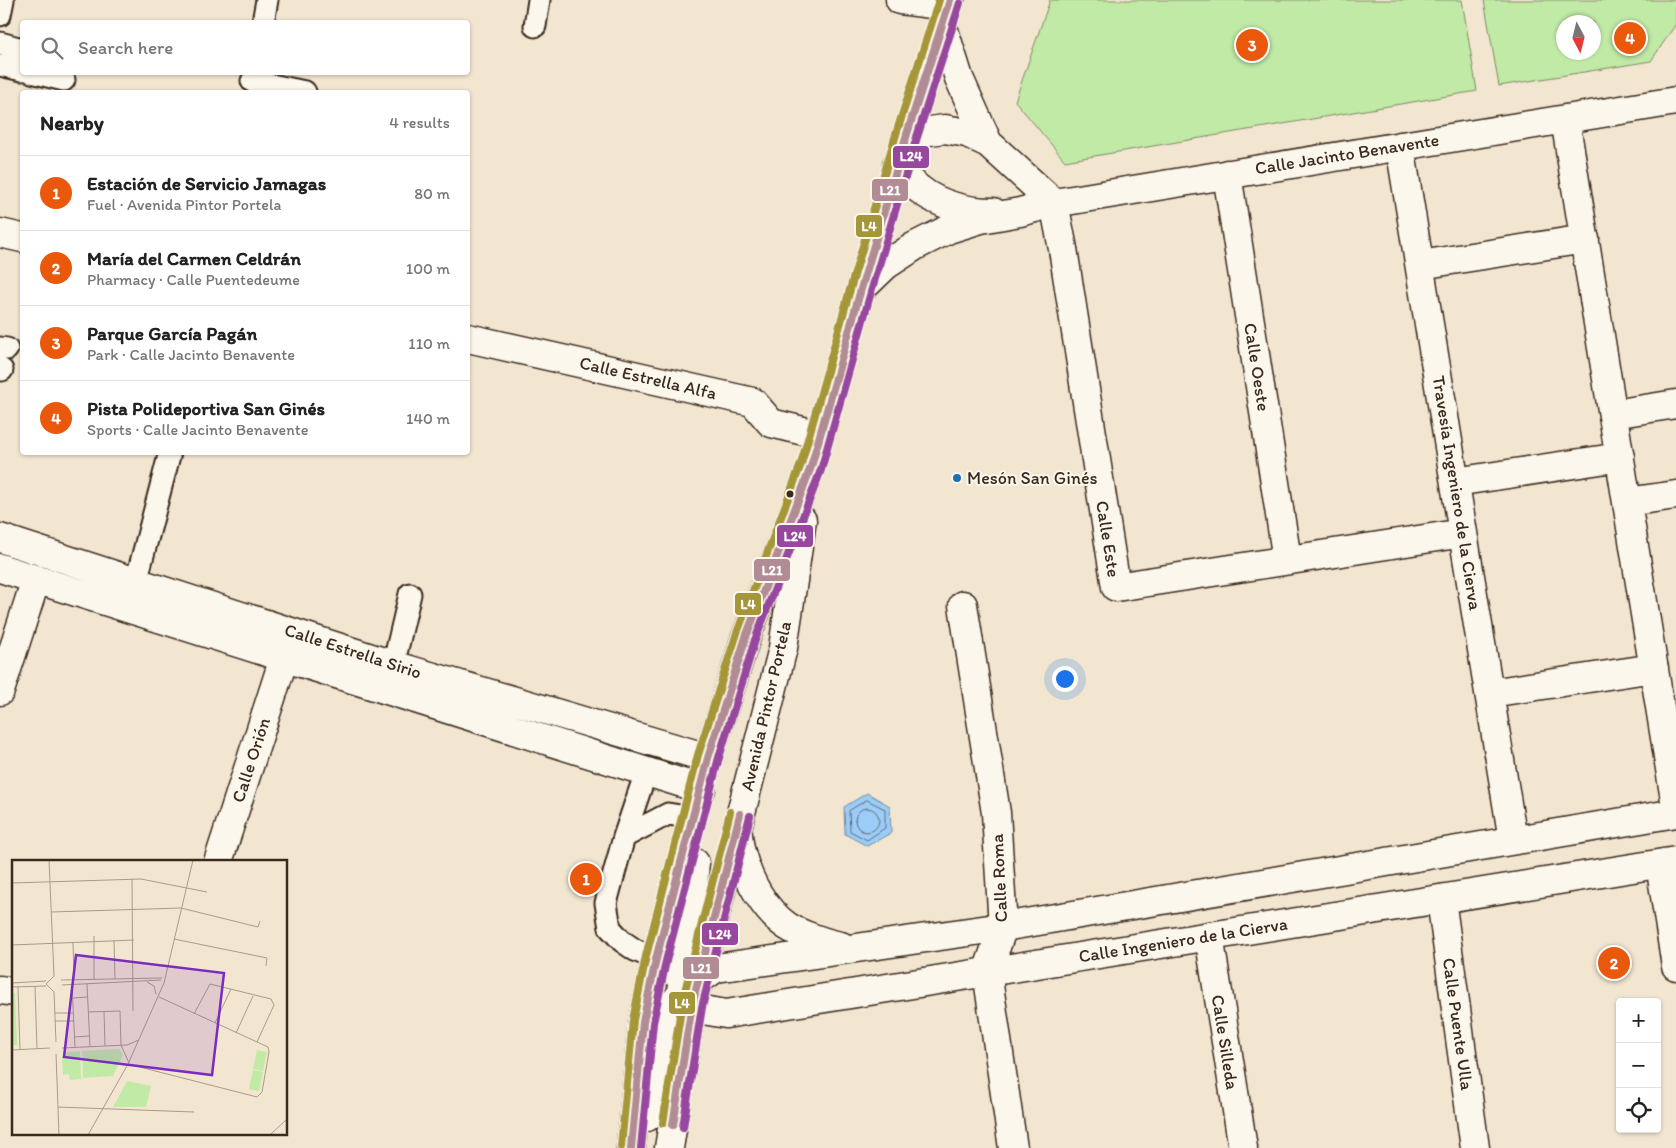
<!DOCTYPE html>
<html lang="en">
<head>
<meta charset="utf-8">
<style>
  body { margin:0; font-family:Itim,sans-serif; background:#f6f6f6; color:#222 }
  .controls { position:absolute; right:15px; bottom:15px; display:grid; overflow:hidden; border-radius:5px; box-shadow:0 1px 4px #0004 }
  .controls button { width:45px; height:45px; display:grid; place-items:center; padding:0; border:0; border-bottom:1px solid #e0e0e0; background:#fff; color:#222; font:25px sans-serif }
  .compass { position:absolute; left:1556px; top:15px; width:45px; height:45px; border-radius:50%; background:#fff; box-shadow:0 1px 4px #0004; rotate:173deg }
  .you { position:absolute; left:1064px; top:678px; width:18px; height:18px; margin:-12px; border:4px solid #fff; border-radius:50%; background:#1a73e8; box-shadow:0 0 0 8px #1a73e833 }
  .badge { display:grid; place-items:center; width:32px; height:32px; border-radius:50%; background:#ea580c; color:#fff; font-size:16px; font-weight:700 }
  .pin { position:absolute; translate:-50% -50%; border:2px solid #fff; box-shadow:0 1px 5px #0006 }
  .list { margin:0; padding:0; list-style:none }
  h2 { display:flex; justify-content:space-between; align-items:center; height:65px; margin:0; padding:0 20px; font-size:21px }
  h2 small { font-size:16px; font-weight:400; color:#767676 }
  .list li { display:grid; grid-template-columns:32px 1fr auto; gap:15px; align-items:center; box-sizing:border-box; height:75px; padding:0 20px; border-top:1px solid #e0e0e0 }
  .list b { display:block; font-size:19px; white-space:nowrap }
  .list p { margin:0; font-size:16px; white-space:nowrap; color:#767676 }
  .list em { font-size:16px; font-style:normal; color:#767676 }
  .icon { flex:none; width:28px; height:28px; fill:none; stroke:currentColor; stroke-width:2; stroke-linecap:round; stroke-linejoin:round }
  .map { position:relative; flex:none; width:1676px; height:1148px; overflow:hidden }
  .search { position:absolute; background:#fff; box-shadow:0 1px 4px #0004; left:20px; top:20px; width:450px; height:55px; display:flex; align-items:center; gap:12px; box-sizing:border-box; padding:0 18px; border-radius:5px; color:#767676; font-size:19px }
  .panel { position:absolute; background:#fff; box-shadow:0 1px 4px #0004; left:20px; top:90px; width:450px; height:365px; border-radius:5px }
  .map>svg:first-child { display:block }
</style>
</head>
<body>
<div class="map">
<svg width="1676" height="1148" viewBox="0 0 1676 1148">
  <rect width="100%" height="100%" fill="#f2e6d1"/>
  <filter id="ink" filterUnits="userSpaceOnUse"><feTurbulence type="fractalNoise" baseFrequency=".02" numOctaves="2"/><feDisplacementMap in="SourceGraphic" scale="10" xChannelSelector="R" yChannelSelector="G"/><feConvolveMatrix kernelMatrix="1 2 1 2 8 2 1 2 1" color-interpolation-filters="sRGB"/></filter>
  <g filter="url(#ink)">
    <path fill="#c0eaa6" stroke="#7e8a62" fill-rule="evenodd" d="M 1050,0 L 1462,0 L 1477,91 L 1065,161 L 1015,101 Z
      M 1484,0 L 1676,0 L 1676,24 L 1651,61 L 1499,86 ZM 1564,22 L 1594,22 L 1594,52 L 1564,52 Z"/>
    <path fill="#9bcdf8" stroke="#758ca1" d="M 867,793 L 890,806 L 891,833 L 867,846 L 845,834 L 844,807 Z"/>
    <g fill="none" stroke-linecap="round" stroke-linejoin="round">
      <path stroke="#616b75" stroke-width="1" d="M 867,800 L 885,809 L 885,828 L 867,840 L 850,831 L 849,811 Z
        M855 820a12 12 0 1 1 24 0a12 12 0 1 1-24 0Z"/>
      <g stroke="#3b2a1e" stroke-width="25">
        <path id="lane" d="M 0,15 L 3,0
          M 263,22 L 267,0
          M 535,26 L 539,0
          M 0,43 L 22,49
          M 0,65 L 22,70
          M 32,72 L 64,80
          M 252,81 L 305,92
          M 0,348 L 7,349
          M 0,369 L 2,370
          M 132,597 L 170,452
          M 390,679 L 410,594
          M 624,837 L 646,772
          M 656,959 L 635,950 L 622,941 L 610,928 L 606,903 L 624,837 L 668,814 L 693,818"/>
      </g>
      <g stroke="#3b2a1e" stroke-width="31">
        <path id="street" d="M 900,0 L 948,6
          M 942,24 L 959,78 L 988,143 L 1054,203
          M 1565,119 L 1676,806
          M 907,134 L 945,129 L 967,133 L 988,143
          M 1400,146 L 1513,840
          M 897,165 C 904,173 911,183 919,189 C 939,205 967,212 993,212
          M 1227,174 L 1287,560
          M 1054,203 L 1063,249 L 1116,587 L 1463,533
          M 0,233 L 22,238
          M 1420,265 L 1585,239
          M 861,289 L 886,265 L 915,246 L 949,229 L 981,219 L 1020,212 L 1054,203 L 1676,101
          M 468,338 L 753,402 L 771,423 L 820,435
          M 1613,414 L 1676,404
          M 1455,482 L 1620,457
          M 1627,502 L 1676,495
          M 0,538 L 393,665 L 708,758
          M 0,568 L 701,789
          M 963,605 L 996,813 L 1003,927 L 987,972 L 1013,1148
          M 0,691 L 36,579
          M 1490,693 L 1654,668
          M 218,862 L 284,658
          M 1660,864 L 1676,966
          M 1441,899 L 1475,1148
          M 1209,936 L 1243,1148
          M 0,990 L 14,992"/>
      </g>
      <g stroke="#3b2a1e" stroke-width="31">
        <path id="secondary" d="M 737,826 C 738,836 739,847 742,856 C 749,882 765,911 787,926 C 799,934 828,944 841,946
          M 697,981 L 716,968 L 1003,927 L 1676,813
          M 692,1005 L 709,1011 L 726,1014 L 1676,861"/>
      </g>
      <g stroke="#3b2a1e" stroke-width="31">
        <path id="primary" d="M 680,978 L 679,975 L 687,945 L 695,863
          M 647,1117 L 658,1077 L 661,1055 L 672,1007 L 682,992 L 695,983
          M 631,1148 L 643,1022 L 656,959 L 708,758 L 746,637 L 811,467 L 861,289 L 907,134 L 950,0
          M 669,1148 L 692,1005 L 783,648 L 802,520"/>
      </g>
      <use href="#lane" stroke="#fbf7ec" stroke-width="21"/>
      <use href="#street" stroke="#fbf7ec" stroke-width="28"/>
      <use href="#secondary" stroke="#fbf7ec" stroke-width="28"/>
      <use href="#primary" stroke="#fbf7ec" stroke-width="28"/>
      <g stroke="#fbf7ec" stroke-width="11">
        <path id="bus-1" d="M 673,1125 L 692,1005 L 740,814
          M 631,1148 L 643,1022 L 656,959 L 708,758 L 746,637 L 811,467 L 861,289 L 907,134 L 950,0"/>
      </g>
      <g stroke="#fbf7ec" stroke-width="11">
        <path id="bus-2" d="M 683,1127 L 702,1007 L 750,816
          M 641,1148 L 653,1023 L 666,961 L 718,761 L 755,640 L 821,470 L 871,292 L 917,137 L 960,3"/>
      </g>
      <g stroke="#fbf7ec" stroke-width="11">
        <path id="bus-3" d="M 663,1123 L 682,1003 L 730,812
          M 621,1147 L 633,1020 L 646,956 L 698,755 L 737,633 L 801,464 L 851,286 L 897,131 L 939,0"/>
      </g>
      <use href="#bus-1" stroke="#b18c94" stroke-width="8"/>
      <use href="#bus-2" stroke="#97479d" stroke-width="8"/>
      <use href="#bus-3" stroke="#a59639" stroke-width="8"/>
    </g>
  </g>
  <circle fill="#1f6fb2" stroke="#fbf7ec" stroke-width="2" cx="957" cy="478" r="5"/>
  <circle fill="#3b2a1e" stroke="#fbf7ec" stroke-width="2" cx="790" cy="494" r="4.5"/>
  <g text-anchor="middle" stroke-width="4" stroke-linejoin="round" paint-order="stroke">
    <g font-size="18" fill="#3b2a1e" stroke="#fbf7ec">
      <text transform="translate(1347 154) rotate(-9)" y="6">Calle Jacinto Benavente</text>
      <text transform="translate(1257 367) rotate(81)" y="6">Calle Oeste</text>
      <text transform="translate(648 378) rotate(13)" y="6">Calle Estrella Alfa</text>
      <text transform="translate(1457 493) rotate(81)" y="6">Travesía Ingeniero de la Cierva</text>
      <text transform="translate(1108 539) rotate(81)" y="6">Calle Este</text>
      <text transform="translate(353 651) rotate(18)" y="6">Calle Estrella Sirio</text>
      <text transform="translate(766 706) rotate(-77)" y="6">Avenida Pintor Portela</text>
      <text transform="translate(251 760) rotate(-72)" y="6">Calle Orión</text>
      <text transform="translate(999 878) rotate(-93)" y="6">Calle Roma</text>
      <text transform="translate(1183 940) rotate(-9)" y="6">Calle Ingeniero de la Cierva</text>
      <text transform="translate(1458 1024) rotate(82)" y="6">Calle Puente Ulla</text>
      <text transform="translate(1225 1042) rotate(81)" y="6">Calle Silleda</text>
    </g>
    <g font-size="18" fill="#3b2a1e" stroke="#fbf7ec" text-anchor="start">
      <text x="967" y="484">Mesón San Ginés</text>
    </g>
  </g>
  <g transform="translate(12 860)">
    <rect width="275" height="275" fill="#f2e6d1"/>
    <path d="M 0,133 L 3,133 L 5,185 L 0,185 ZM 107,189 L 111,195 L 101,216 L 71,218 L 70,191 ZM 245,190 L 255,192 L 251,211 L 241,209 ZM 68,191 L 69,219 L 58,220 L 57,214 L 51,215 L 50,197 L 55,192 ZM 241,210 L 251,212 L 247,231 L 237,229 ZM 115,221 L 139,226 L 134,247 L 101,247 Z" fill="#c0eaa6"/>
    <path fill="none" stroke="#a99b89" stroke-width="1" d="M 37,0 L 42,116M 120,19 L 121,151M 0,23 L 129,19 L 195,32M 39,52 L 169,48 L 246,67 L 248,61M 82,76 L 82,120M 162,79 L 255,98 L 254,106M 102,80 L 103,119M 61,82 L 62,120M 0,85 L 122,80M 42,116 L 34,124 L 42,132M 49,120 L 150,118M 135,122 L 142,126 L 144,134M 0,123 L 34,121M 75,124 L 78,187M 50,125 L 149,120M 60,125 L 63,187M 23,126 L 25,189M 0,127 L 34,126M 6,127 L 8,189M 42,132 L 44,182M 147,137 L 256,187 L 257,192M 61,138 L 76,137M 92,151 L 93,186M 76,152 L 108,151 L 109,185M 43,153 L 61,153M 182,154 L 198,124 L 259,139 L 262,145 L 245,182M 43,161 L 62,161M 203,163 L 219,129M 224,173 L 241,136M 62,177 L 77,176M 109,185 L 117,203M 50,188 L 115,185 L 127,180M 0,190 L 38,188M 44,194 L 47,275M 116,204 L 245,237 L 250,232 L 257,192M 46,247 L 182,252M 76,275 L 116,204 L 152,123 L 181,0M 258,275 L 275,259"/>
    <path fill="#7b2cbf" fill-opacity="0.15" stroke="#7b2cbf" stroke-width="2.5" d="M 64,95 L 212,113 L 200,215 L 52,197 Z"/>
    <rect width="275" height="275" fill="none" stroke="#3b2a1e" stroke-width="2.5"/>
  </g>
  <g stroke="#fbf7ec" stroke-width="2">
    <rect x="892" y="145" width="38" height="24" rx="5" fill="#97479d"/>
    <rect x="871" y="178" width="38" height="24" rx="5" fill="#b18c94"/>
    <rect x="855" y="214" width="28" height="24" rx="5" fill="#a59639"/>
    <rect x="776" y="524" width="38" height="24" rx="5" fill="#97479d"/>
    <rect x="753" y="558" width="38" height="24" rx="5" fill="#b18c94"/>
    <rect x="734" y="592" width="28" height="24" rx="5" fill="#a59639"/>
    <rect x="701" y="922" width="38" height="24" rx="5" fill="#97479d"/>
    <rect x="682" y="956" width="38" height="24" rx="5" fill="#b18c94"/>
    <rect x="668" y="991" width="28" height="24" rx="5" fill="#a59639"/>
  </g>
  <g font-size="14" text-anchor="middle" font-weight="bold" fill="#fff">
    <text x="911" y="161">L24</text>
    <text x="890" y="195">L21</text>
    <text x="869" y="231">L4</text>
    <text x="795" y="541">L24</text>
    <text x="772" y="575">L21</text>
    <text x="748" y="609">L4</text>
    <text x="720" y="939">L24</text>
    <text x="701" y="973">L21</text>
    <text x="682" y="1008">L4</text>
  </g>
</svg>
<div class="controls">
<button>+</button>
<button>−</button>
<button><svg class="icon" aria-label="locate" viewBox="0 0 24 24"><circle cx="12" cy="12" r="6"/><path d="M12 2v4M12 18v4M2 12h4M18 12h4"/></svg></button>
</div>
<svg class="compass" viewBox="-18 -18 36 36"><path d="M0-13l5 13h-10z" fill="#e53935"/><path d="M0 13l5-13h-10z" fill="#767676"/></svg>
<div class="you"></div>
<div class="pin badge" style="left:586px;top:879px">1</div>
<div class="pin badge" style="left:1614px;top:963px">2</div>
<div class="pin badge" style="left:1252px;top:45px">3</div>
<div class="pin badge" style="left:1630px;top:38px">4</div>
<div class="search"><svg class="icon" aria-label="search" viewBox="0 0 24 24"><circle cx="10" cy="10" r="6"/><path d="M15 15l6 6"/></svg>Search here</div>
<section class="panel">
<h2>Nearby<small>4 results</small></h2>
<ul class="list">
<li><span class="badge">1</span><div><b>Estación de Servicio Jamagas</b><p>Fuel · Avenida Pintor Portela</p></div><em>80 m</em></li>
<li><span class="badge">2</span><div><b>María del Carmen Celdrán</b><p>Pharmacy · Calle Puentedeume</p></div><em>100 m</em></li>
<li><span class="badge">3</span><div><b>Parque García Pagán</b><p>Park · Calle Jacinto Benavente</p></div><em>110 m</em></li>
<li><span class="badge">4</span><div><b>Pista Polideportiva San Ginés</b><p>Sports · Calle Jacinto Benavente</p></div><em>140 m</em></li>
</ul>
</section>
</div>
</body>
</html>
